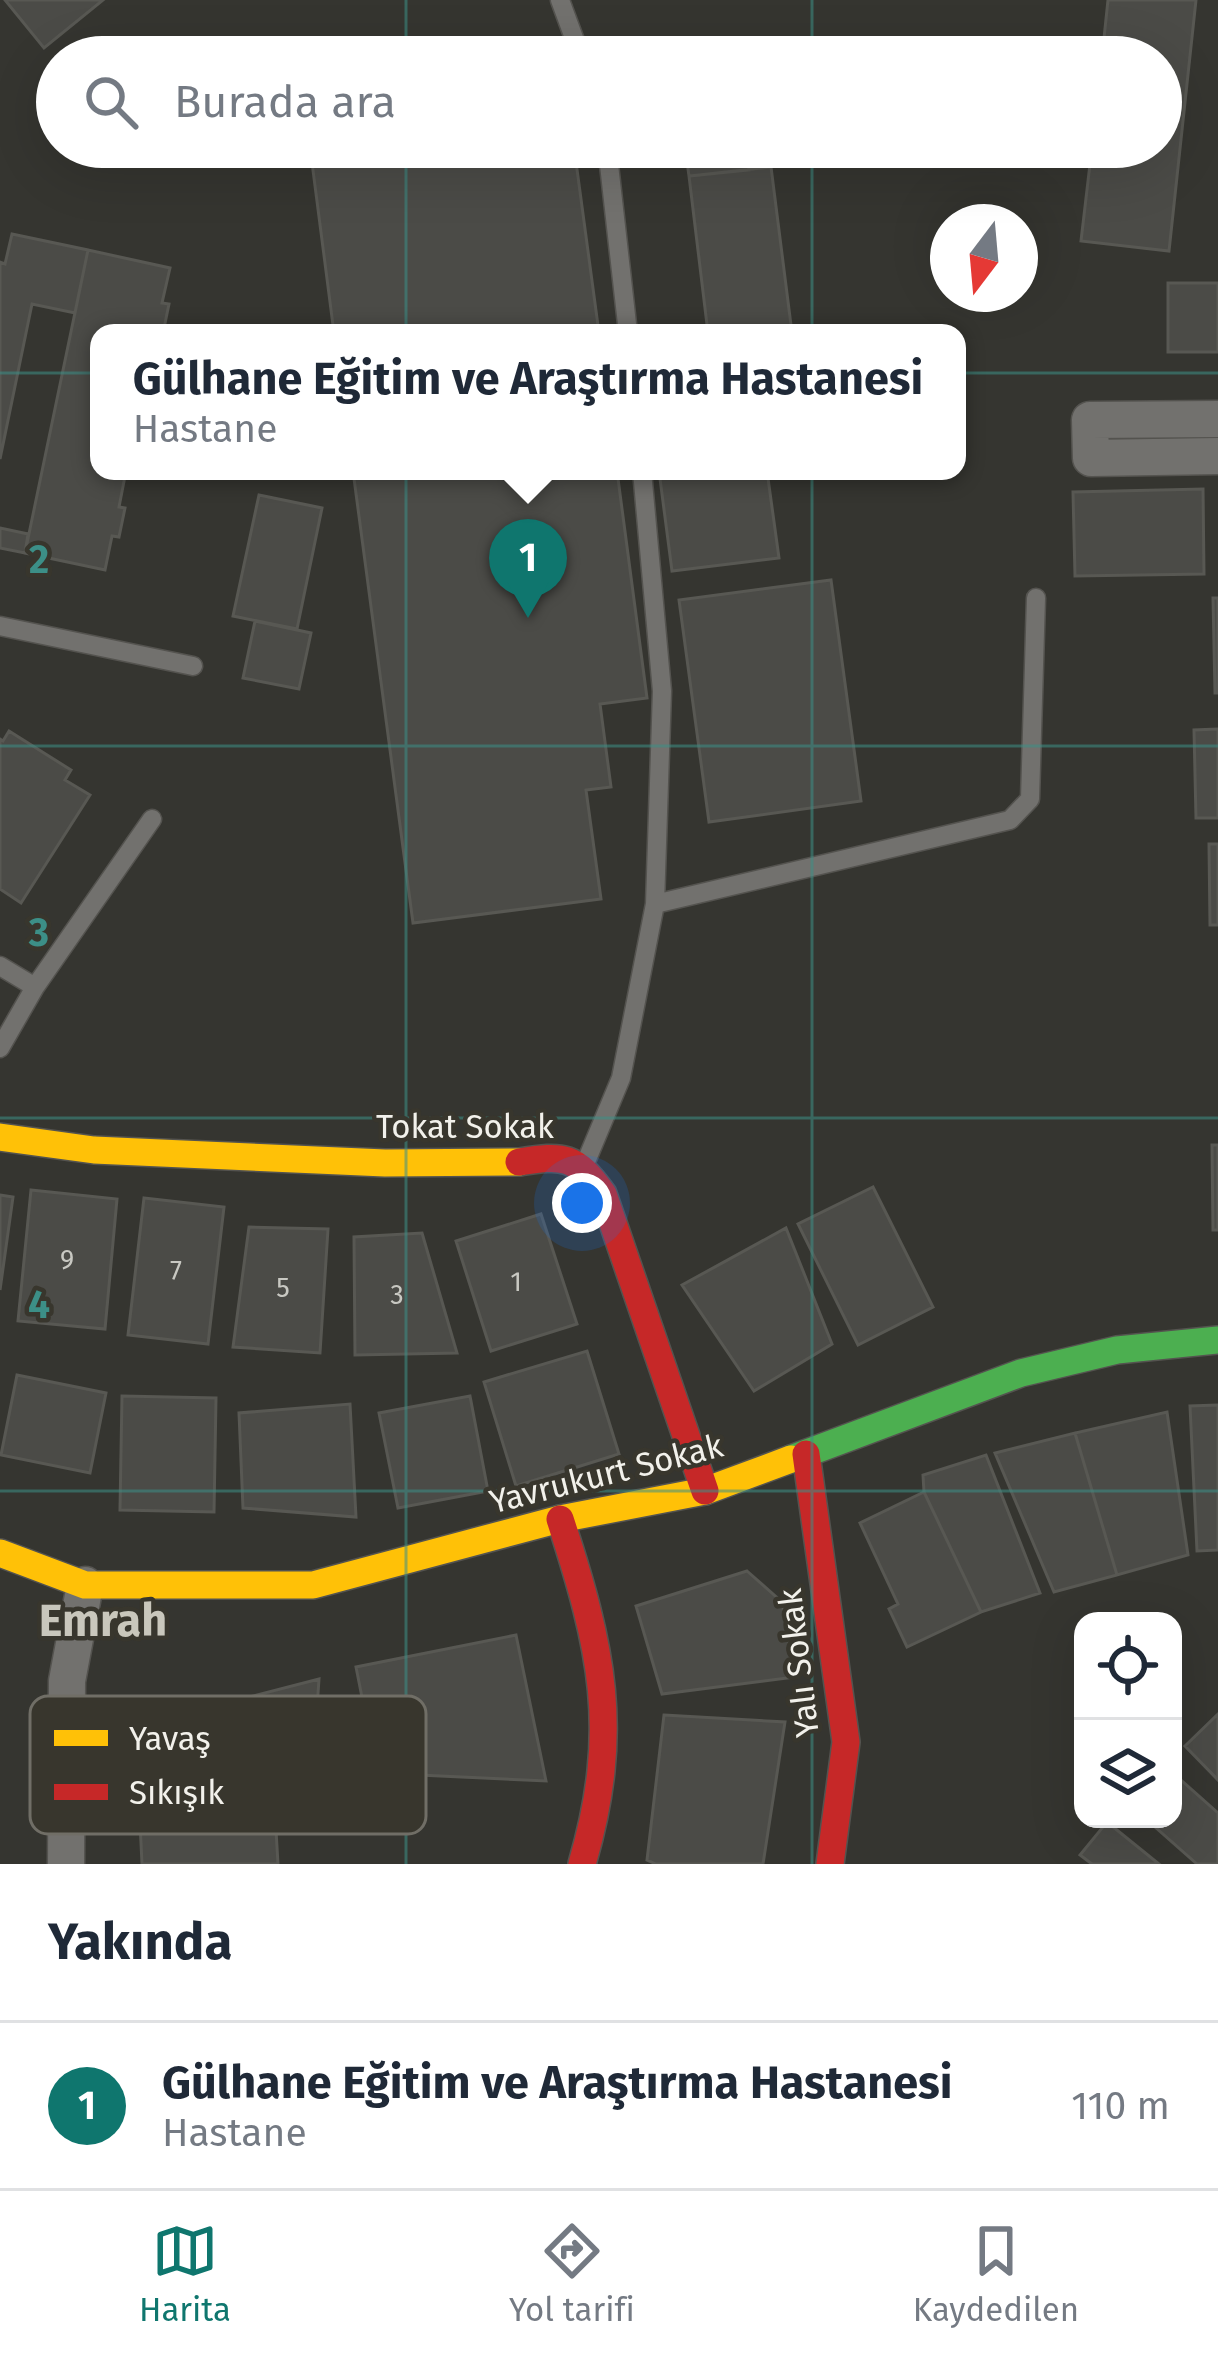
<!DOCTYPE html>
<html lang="tr">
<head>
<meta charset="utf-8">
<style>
  body { margin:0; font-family:"Fira Sans",sans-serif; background:#f6f6f7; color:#1f2937 }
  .controls { position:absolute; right:36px; bottom:36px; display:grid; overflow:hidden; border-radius:24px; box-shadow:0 12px 48px #0002 }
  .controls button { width:108px; height:108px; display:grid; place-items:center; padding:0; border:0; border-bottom:3px solid #e0e1e3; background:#fff; color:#1f2937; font:60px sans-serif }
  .compass { position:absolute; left:930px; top:204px; width:108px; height:108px; border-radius:50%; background:#fff; box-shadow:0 12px 48px #0002; rotate:196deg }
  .you { position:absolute; left:582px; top:1203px; width:42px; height:42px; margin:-30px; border:9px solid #fff; border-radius:50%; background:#1a73e8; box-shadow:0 0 0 18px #1a73e833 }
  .badge { display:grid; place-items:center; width:78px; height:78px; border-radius:50%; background:#0f766e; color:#fff; font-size:39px; font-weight:700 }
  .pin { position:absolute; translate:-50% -99px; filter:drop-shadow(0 3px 6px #0008) }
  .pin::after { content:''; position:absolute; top:63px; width:42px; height:36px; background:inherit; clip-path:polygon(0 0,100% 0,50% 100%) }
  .popup { position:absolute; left:90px; top:324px; width:876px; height:156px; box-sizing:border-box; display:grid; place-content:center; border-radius:24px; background:#fff; filter:drop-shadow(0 3px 9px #0005); font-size:39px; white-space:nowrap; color:#747a83 }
  .popup b { font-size:45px; color:#1f2937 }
  .popup::after { content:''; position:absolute; left:50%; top:100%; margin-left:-24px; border:24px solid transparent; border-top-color:#fff }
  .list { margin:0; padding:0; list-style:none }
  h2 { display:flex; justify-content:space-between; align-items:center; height:156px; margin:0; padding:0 48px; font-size:51px }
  h2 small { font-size:39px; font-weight:400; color:#747a83 }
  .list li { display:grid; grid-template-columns:78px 1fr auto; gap:36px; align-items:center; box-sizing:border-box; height:168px; padding:0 48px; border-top:3px solid #e0e1e3 }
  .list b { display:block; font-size:45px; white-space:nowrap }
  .list p { margin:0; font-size:39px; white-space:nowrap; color:#747a83 }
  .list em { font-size:39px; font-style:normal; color:#747a83 }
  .icon { flex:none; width:66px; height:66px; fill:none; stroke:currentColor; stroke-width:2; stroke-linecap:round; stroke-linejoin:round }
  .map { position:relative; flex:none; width:1218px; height:1864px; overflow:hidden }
  .search { position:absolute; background:#fff; box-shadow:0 12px 48px #0002; left:36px; right:36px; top:36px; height:132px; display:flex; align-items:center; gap:30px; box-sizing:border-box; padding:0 42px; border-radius:66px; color:#747a83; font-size:45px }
  .sheet { height:324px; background:#fff }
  nav { display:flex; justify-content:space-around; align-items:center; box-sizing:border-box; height:168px; border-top:3px solid #e0e1e3; background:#fff; font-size:33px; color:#747a83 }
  nav a { display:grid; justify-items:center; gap:6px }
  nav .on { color:#0f766e }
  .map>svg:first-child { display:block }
</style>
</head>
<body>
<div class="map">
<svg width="1218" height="1864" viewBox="0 0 1218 1864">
  <rect width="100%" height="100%" fill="#353530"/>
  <path fill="#4b4b47" stroke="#585853" stroke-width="3" d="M 5,0 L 103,0 L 44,48 Z
    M 1108,0 L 1196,0 L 1169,251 L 1081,241 L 1092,147 L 1161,147 L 1161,57 L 1102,57 Z
    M 310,147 L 574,147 L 599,333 L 334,333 Z
    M 685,147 L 746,147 L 749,170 L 689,176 Z
    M 771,167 L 792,333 L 708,333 L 689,176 Z
    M 12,234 L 88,250 L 75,313 L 32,304 L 0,459 L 0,262 L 5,264 Z
    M 88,250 L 170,268 L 162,303 L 169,304 L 163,333 L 99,333 L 99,471 L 126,471 L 119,507 L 125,508 L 119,537 L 112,536 L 105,570 L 25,553 Z
    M 1168,283 L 1218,283 L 1218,352 L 1168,352 Z
    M 353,471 L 617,471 L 647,698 L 600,704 L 611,787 L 586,790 L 601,899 L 413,923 Z
    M 659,471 L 767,471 L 779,558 L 672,571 Z
    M 1203,489 L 1204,574 L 1075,576 L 1073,492 Z
    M 259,495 L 322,508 L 297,629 L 233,616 Z
    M 0,528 L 28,534 L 25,553 L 0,548 Z
    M 831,580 L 861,801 L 709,822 L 679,600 Z
    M 1213,598 L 1218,598 L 1218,693 L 1215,693 Z
    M 255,621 L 311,633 L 299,689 L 243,678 Z
    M 1218,729 L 1218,818 L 1196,818 L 1194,730 Z
    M 9,731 L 71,770 L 65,780 L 90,795 L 21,903 L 0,889 L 0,739 L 3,741 Z
    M 1209,844 L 1218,844 L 1218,925 L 1210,925 Z
    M 1212,1145 L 1218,1145 L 1218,1230 L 1213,1230 Z
    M 873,1187 L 933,1307 L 858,1345 L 798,1224 Z
    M 31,1190 L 117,1199 L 105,1329 L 18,1321 Z
    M 0,1195 L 13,1197 L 0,1290 Z
    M 144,1198 L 224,1207 L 208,1344 L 128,1335 Z
    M 541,1214 L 577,1324 L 491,1351 L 456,1241 Z
    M 249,1227 L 328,1229 L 320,1353 L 233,1347 Z
    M 786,1228 L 832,1344 L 754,1391 L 682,1285 Z
    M 422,1233 L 457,1353 L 355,1355 L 354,1237 Z
    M 587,1351 L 619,1454 L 516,1486 L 484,1382 Z
    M 17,1375 L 106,1393 L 90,1473 L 1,1455 Z
    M 122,1396 L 216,1398 L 214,1512 L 120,1510 Z
    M 470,1396 L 488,1491 L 398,1508 L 379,1413 Z
    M 350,1404 L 356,1517 L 243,1508 L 239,1413 Z
    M 1218,1405 L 1218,1550 L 1197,1551 L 1190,1406 Z
    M 1167,1412 L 1188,1555 L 1117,1575 L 1075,1433 Z
    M 1075,1433 L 1117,1575 L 1054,1592 L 995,1453 Z
    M 986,1455 L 1040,1593 L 981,1612 L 924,1492 L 923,1475 Z
    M 924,1492 L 981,1612 L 907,1647 L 889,1609 L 898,1604 L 860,1523 Z
    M 747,1571 L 782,1602 L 795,1677 L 662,1694 L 636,1606 Z
    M 516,1635 L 546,1781 L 377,1773 L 356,1667 Z
    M 319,1679 L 313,1766 L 166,1792 L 165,1777 L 214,1706 Z
    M 1218,1714 L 1218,1780 L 1185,1746 Z
    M 664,1715 L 785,1722 L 763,1864 L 656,1864 L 647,1860 Z
    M 1173,1773 L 1218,1813 L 1218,1864 L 1197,1864 L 1146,1819 L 1173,1819 Z
    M 275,1813 L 278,1864 L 142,1864 L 140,1822 Z
    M 1107,1822 L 1159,1864 L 1092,1864 L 1080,1855 Z"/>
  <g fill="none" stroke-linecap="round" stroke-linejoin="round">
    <g stroke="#54534f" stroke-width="21">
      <path id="lane" d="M 560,0 L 581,57
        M 607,147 L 628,333
        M 0,626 L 193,666
        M 655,904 L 1010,820 L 1030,799 L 1036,598
        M 0,966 L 35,987 L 152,819
        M 0,1048 L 35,987
        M 585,1164 L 621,1078 L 655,904 L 662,691 L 642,471"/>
    </g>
    <g stroke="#54534f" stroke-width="39">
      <path id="street" d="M 1218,419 L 1090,420 L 1091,458 L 1218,456
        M 66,1864 L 67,1681 L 85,1585"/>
    </g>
    <g stroke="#54534f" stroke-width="30">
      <path id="fast" d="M 791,1459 L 1021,1373 L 1117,1350 L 1218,1340"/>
    </g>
    <g stroke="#54534f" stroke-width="30">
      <path id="slow" d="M 0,1137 L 94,1150 L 385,1163 L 519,1162
        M 0,1553 L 85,1585 L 313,1585 L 560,1519 L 705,1491 L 791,1459"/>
    </g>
    <g stroke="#54534f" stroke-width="30">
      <path id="jam" d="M 519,1162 C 564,1155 575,1155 603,1194 L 705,1491
        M 806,1454 L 846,1742 L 830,1864
        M 560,1519 C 602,1648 621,1730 582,1864"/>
    </g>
    <use href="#lane" stroke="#72716e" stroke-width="18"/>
    <use href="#street" stroke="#72716e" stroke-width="36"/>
    <use href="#fast" stroke="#4caf50" stroke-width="27"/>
    <use href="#slow" stroke="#ffc107" stroke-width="27"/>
    <use href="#jam" stroke="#c62828" stroke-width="27"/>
  </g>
  <path fill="none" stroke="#3c8f87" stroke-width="3" stroke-opacity="0.55" d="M 406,0 L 406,57M 812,0 L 812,57M 406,147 L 406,1864M 812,147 L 812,1864M 0,373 L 1218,373M 0,746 L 1218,746M 0,1118 L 1218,1118M 0,1491 L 1218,1491"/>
  <g text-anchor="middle" stroke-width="9" stroke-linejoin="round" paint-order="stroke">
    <g font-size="27" fill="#c8c8c2">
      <text x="67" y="1269">9</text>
      <text x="176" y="1280">7</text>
      <text x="516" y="1291">1</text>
      <text x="283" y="1297">5</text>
      <text x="397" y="1304">3</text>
    </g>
    <g font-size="33" fill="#f2f1eb" stroke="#38362d">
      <text x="465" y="1138">Tokat Sokak</text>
      <text transform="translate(606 1473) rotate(-14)" y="12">Yavrukurt Sokak</text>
      <text transform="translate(798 1663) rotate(-97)" y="12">Yalı Sokak</text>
    </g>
    <g font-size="45" font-weight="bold" fill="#c9c7bc" stroke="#38362d">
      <text x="103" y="1636">Emrah</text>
    </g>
  </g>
  <rect x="30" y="1696" width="396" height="138" rx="18" fill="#38362d" stroke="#706e66" stroke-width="3"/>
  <rect x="54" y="1730" width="54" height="16" fill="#ffc107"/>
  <rect x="54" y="1784" width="54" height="16" fill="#c62828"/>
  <g font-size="33" fill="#f2f1eb">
    <text x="129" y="1750">Yavaş</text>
    <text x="129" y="1804">Sıkışık</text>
  </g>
  <g font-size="39" text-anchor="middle" font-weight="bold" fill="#3c8f87" stroke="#38362d" stroke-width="9" stroke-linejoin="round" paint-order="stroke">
    <text x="39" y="573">2</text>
    <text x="39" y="946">3</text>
    <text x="39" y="1318">4</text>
  </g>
</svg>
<div class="controls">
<button><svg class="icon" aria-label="locate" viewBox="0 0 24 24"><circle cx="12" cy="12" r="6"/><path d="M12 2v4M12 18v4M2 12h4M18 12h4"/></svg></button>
<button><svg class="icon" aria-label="layers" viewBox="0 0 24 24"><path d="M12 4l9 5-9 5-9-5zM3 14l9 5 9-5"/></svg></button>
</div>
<svg class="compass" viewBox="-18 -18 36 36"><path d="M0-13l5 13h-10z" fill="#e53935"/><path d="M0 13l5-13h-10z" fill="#747a83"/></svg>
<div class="you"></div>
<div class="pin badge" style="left:528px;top:618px">1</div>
<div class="popup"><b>Gülhane Eğitim ve Araştırma Hastanesi</b>Hastane</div>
<div class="search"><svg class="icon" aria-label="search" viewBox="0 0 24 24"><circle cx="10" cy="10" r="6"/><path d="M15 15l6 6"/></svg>Burada ara</div>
</div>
<section class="sheet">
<h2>Yakında<small></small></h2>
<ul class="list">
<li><span class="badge">1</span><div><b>Gülhane Eğitim ve Araştırma Hastanesi</b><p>Hastane</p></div><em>110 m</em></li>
</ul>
</section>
<nav>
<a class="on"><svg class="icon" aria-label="map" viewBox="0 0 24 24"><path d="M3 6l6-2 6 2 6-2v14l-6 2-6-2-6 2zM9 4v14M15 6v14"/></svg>Harita</a>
<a><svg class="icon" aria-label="directions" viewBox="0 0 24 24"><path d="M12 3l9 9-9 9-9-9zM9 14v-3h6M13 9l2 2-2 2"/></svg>Yol tarifi</a>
<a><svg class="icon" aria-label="saved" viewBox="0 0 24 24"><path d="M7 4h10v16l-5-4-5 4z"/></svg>Kaydedilen</a>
</nav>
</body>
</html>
